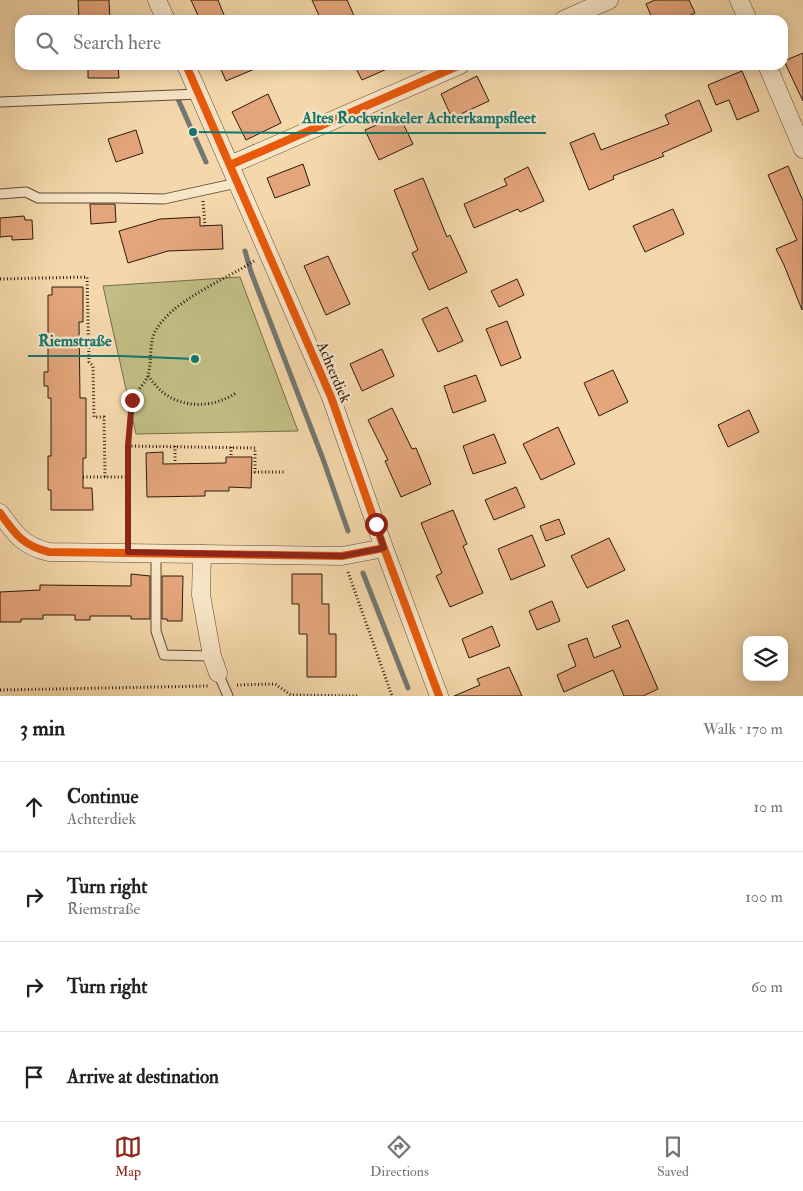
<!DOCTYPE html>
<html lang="en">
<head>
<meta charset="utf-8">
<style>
  body { margin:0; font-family:"IM FELL Double Pica",serif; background:#f2f2f2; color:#202124 }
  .controls { position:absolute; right:15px; bottom:15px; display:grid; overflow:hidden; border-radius:10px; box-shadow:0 2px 12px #0003 }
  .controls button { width:45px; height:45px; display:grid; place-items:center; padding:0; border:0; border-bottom:1px solid #e0e0e0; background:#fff; color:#202124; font:25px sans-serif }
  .stop { position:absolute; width:15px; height:15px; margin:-11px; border:4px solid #8f2418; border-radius:50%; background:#fff }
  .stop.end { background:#8f2418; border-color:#fff; box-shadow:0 1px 5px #0008 }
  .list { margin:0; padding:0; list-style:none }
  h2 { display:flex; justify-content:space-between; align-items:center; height:65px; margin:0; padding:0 20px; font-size:21px }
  h2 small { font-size:16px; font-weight:400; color:#757577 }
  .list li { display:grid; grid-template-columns:32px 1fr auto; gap:15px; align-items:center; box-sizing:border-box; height:90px; padding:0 20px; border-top:1px solid #e0e0e0 }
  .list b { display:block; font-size:19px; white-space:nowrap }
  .list p { margin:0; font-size:16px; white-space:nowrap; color:#757577 }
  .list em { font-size:16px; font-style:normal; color:#757577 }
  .icon { flex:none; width:28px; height:28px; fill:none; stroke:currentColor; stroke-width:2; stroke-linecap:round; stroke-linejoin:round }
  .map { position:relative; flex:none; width:803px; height:696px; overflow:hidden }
  .search { position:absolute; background:#fff; box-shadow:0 2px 12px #0003; left:15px; right:15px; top:15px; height:55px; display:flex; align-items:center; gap:12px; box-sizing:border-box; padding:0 18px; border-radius:15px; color:#757577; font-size:19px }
  .sheet { height:425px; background:#fff }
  nav { display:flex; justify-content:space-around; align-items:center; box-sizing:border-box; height:70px; border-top:1px solid #e0e0e0; background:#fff; font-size:14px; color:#757577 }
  nav a { display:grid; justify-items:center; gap:2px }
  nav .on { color:#8f2418 }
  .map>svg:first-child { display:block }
</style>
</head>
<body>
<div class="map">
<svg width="803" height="696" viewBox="0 0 803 696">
  <rect width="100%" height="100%" fill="#f4d8ab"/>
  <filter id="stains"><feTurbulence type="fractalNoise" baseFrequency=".004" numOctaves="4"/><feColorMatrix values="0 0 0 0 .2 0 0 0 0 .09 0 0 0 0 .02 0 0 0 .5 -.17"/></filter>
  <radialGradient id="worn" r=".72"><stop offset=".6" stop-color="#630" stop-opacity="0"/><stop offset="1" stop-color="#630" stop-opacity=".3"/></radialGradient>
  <path fill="#c1bd85" stroke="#766c4a" d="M 240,277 L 298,431 L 136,434 L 103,286 Z"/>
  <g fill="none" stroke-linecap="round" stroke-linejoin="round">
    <path stroke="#727872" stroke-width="5" d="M 178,99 L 206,162
      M 245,251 L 251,272 L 323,459 L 348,531
      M 363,573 L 408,688"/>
  </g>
  <path fill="#e4a57b" stroke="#2c1a0e" d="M 78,0 L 109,0 L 110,20 L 79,20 Z
    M 191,0 L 218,0 L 226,20 L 200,20 Z
    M 312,0 L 347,0 L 356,20 L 321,20 Z
    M 655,0 L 689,0 L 695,13 L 680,20 L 653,20 L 646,4 Z
    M 803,53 L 803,101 L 784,61 Z
    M 88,65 L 118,65 L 119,78 L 88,78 Z
    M 219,65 L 264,65 L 226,81 Z
    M 354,65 L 396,65 L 362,80 Z
    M 742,71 L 759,111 L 737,120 L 729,100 L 716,105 L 708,85 Z
    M 477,76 L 489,101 L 452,118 L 441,94 Z
    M 268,94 L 281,123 L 246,140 L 232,112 Z
    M 699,100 L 712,131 L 662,153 L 664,156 L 613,176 L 614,179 L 589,190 L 570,143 L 594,133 L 601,150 L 669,124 L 665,115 Z
    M 399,115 L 413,144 L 379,160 L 365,130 Z
    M 136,130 L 143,153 L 116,162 L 108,139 Z
    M 303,164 L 310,185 L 275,198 L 267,178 Z
    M 788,166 L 803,201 L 802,310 L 784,265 L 776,249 L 797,240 L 768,175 Z
    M 528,167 L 544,201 L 520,212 L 518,209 L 474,228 L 464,204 L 507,185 L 504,179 Z
    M 423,178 L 447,237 L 450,235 L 467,272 L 429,290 L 412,253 L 418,250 L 394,190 Z
    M 90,204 L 115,204 L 116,222 L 91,224 Z
    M 673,209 L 684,234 L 645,252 L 633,226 Z
    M 24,216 L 25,220 L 32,220 L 33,239 L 12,240 L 12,236 L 0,237 L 0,218 Z
    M 200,217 L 200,226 L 222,225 L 223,249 L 168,251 L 128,263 L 119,231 L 160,219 Z
    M 328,256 L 350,304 L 326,315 L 304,266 Z
    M 517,279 L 524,295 L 499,307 L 491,291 Z
    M 52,287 L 83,287 L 83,322 L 79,322 L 80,398 L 86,398 L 86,458 L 83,458 L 83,488 L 92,488 L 93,510 L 51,510 L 51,490 L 48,490 L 48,456 L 51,456 L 51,398 L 48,398 L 48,386 L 44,386 L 44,372 L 48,372 L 48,295 L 52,295 Z
    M 447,307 L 463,341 L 438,352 L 422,319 Z
    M 507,321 L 521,358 L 501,366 L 486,329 Z
    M 382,349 L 394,376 L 362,391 L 350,364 Z
    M 613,370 L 628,402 L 599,416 L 584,383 Z
    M 476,375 L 486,401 L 453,413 L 444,386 Z
    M 392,408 L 412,449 L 416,448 L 431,484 L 401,497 L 385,461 L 388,460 L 368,420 Z
    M 749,410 L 759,432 L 728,447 L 718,425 Z
    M 558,427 L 575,464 L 541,480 L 523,444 Z
    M 494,434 L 506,463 L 473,474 L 463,446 Z
    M 163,452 L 163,464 L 226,463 L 226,457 L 252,457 L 251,488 L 229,487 L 229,491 L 205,491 L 205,496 L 147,497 L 146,453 Z
    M 516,487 L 525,507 L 494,520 L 485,500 Z
    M 453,510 L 467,544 L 463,546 L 483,593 L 450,607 L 436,576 L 442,573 L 421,523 Z
    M 559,519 L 565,534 L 546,541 L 540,526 Z
    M 532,535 L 545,566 L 511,580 L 498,549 Z
    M 609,538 L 625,570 L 587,588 L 571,556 Z
    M 131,574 L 150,576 L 150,619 L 131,619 L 131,616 L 90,616 L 90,620 L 75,620 L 75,615 L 43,615 L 43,619 L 21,619 L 21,622 L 0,622 L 0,592 L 40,590 L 40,585 L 131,586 Z
    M 292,574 L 322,574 L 322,604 L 329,604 L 329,634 L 336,634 L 336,677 L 307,677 L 307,634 L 299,634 L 299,604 L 292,604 Z
    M 162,576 L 183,576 L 182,621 L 167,621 L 167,619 L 162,619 Z
    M 552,601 L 560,621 L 537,630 L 529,611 Z
    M 628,620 L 658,689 L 643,696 L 624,696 L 613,670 L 564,692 L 557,675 L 576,666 L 568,645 L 587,638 L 594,658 L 621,647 L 612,626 Z
    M 492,626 L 500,646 L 469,658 L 462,639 Z
    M 509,667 L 522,696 L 454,696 L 480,685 L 477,679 Z"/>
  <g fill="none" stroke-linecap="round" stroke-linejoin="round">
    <g stroke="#5e4a35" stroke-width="11">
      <path id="lane" d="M 0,102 L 199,94
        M 0,194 L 26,192 L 38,198 L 117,198 L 164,199 L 237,183
        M 156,553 L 156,631 L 164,655 L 212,656
        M 218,673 L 228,696"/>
    </g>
    <g stroke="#5e4a35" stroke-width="19">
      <path id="street" d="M 157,0 L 166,20
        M 739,0 L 748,20
        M 563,20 L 609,0
        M 186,65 L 331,397 L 384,548 L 439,696
        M 767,65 L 803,149
        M 230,165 L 460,65
        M 0,513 C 15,534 23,546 49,552 L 342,556 L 384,548
        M 202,554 L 201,595 L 212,656 L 218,673"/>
    </g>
    <path stroke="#2c1a0e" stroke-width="3" stroke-dasharray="1 2.5" stroke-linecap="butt" d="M 203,201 L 205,226
      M 0,279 L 87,277 L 89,362 L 93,366 L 94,417 L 104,417 L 105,477 L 128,477 L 128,538
      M 148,376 C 153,382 158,389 165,394 C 186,409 215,407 236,393
      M 128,446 L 255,448 L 255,472 L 284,472
      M 175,446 L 175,463
      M 231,447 L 231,457
      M 83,477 L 105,477
      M 128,477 C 128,453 127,425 132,401 C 134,392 145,385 148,375 C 152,362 149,347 154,334 C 168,302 225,280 254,261
      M 348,572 L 392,696
      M 237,685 L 275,684 L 291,695 L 358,696
      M 0,690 L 208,686"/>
    <use href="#lane" stroke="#f8e6c8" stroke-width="9"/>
    <use href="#street" stroke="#f8e6c8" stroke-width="18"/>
    <g stroke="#f8e6c8" stroke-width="11">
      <path id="cycleway" d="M 186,65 L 331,397 L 384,548 L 439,696
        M 230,165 L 460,65
        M 0,513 C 15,534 23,546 49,552 L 342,556 L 384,548"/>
    </g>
    <use href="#cycleway" stroke="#e8590c" stroke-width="8"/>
  </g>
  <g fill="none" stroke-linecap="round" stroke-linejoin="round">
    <path stroke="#8f2418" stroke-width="6" d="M 132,400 L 128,446 L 128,552 L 342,556 L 384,548 L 376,524"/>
  </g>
  <g text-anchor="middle" stroke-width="4.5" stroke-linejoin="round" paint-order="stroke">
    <g font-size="15" fill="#2c1a0e" stroke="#f8e6c8">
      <text transform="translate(334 372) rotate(67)" y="5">Achterdiek</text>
    </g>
  </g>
  <path fill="none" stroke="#0f766e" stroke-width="2" d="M193 132L292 133H546M195 359L121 356H28"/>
  <g fill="#0f766e" stroke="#f8e6c8" stroke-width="2">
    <circle cx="193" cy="132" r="5"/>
    <circle cx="195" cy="359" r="5"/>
  </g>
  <g font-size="16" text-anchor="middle" font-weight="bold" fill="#0f766e" stroke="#f8e6c8" stroke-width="4.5" stroke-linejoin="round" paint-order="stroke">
    <text x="419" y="123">Altes Rockwinkeler Achterkampsfleet</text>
    <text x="75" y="346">Riemstraße</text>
  </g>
  <rect width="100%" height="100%" filter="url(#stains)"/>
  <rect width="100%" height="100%" fill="url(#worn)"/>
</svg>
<div class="controls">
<button><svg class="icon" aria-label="layers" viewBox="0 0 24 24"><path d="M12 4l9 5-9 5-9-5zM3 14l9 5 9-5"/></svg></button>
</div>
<div class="stop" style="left:376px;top:524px"></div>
<div class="stop end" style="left:132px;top:400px"></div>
<div class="search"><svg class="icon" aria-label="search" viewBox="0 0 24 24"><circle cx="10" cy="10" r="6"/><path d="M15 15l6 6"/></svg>Search here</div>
</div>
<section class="sheet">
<h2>3 min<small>Walk · 170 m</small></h2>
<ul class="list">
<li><svg class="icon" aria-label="ahead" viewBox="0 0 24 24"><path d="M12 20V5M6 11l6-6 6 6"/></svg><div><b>Continue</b><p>Achterdiek</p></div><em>10 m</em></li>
<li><svg class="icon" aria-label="right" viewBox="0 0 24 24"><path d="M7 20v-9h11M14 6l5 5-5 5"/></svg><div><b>Turn right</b><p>Riemstraße</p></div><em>100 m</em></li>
<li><svg class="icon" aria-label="right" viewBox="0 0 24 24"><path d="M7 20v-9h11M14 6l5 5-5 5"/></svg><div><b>Turn right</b></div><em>60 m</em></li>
<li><svg class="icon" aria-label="arrive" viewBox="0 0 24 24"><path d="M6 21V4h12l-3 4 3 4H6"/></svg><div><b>Arrive at destination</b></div></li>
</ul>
</section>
<nav>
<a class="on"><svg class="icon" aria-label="map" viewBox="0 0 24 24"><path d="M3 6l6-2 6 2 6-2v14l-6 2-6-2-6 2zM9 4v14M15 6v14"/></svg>Map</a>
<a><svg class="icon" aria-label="directions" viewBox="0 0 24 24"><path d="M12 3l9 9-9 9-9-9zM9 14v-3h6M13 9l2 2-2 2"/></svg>Directions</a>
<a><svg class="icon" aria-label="saved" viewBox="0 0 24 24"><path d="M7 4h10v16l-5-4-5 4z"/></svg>Saved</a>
</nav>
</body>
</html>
